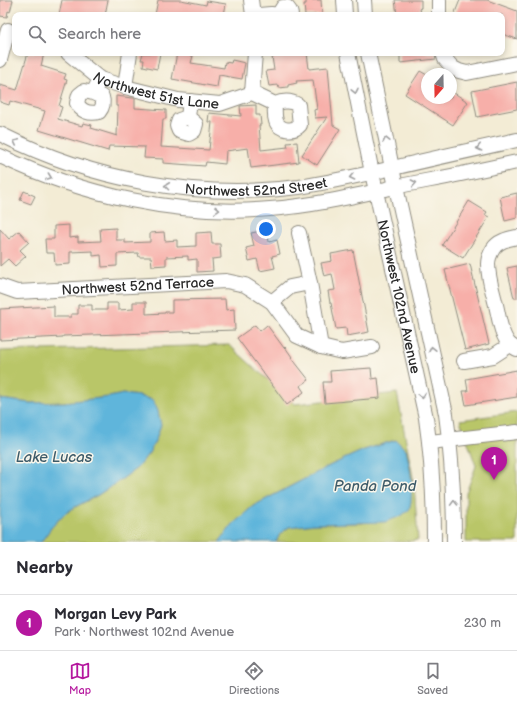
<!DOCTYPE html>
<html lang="en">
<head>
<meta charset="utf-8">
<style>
  body { margin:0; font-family:"Balsamiq Sans",sans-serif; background:#f7f7f7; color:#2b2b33 }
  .compass { position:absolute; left:421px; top:68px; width:36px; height:36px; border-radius:50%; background:#fff; box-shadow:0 2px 6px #0003; rotate:200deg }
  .you { position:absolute; left:266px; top:229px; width:14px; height:14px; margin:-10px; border:3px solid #fff; border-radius:50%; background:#1a73e8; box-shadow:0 0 0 6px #1a73e833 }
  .badge { display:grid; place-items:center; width:26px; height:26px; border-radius:50%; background:#b5179e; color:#fff; font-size:13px; font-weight:700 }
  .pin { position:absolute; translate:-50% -33px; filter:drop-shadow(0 1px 2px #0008) }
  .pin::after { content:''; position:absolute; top:21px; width:14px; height:12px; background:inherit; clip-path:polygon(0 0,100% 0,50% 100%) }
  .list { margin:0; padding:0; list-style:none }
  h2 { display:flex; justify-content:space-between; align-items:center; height:52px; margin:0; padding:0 16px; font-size:17px }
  h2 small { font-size:13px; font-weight:400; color:#7c7c81 }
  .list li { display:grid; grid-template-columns:26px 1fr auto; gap:12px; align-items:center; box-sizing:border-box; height:56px; padding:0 16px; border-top:1px solid #e1e1e2 }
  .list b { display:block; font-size:15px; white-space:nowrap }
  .list p { margin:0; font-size:13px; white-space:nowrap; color:#7c7c81 }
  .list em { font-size:13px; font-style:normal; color:#7c7c81 }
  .icon { flex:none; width:22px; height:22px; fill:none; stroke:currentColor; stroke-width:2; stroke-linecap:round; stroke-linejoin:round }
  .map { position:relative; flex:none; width:517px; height:542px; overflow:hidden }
  .search { position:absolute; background:#fff; box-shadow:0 2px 6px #0003; left:12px; right:12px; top:12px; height:44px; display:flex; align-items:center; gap:10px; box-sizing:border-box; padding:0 14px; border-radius:8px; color:#7c7c81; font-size:15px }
  .sheet { height:108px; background:#fff }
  nav { display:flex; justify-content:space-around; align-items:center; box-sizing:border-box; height:56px; border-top:1px solid #e1e1e2; background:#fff; font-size:11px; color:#7c7c81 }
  nav a { display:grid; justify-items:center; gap:2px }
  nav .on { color:#b5179e }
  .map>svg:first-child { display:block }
</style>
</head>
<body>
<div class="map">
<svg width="517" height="542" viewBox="0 0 517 542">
  <rect width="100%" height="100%" fill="#fbf7ec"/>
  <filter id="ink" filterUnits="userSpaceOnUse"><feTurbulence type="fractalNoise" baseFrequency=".025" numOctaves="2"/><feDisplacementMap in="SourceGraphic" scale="8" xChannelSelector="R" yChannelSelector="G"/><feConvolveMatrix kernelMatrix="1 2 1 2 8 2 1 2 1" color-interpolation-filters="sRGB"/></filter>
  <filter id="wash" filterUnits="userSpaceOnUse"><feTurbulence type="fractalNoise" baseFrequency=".012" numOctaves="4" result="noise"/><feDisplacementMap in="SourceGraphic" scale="16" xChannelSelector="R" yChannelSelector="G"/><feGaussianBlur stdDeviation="0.9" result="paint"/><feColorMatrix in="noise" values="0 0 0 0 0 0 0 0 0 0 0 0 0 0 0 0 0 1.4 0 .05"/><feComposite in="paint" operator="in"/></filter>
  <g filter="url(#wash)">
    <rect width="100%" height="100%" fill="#f3ecd5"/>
    <path fill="#b9c668" stroke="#72784a" d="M 229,345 L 295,404 L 397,393 L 414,483 L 418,540 L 403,542 L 276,542 L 280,534 L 289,527 L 315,524 L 363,523 L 412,482 L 406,450 L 395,440 L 364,450 L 331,465 L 253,506 L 234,524 L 219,542 L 41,542 L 51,528 L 63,515 L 75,507 L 98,495 L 122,479 L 137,468 L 149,453 L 156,439 L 153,400 L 139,396 L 123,394 L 109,397 L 65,402 L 30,403 L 0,399 L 0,351 Z
      M 517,412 L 517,542 L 466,542 L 466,493 L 476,466 L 460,420 Z"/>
    <path fill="#5eb5db" stroke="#447083" d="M 123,394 L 139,396 L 153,400 L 158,411 L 161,425 L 156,439 L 149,453 L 137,468 L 122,479 L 98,495 L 75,507 L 63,515 L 51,528 L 41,542 L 0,542 L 0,399 L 30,403 L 65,402 L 109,397 Z
      M 396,440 L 406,450 L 409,463 L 412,482 L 411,502 L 409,510 L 401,516 L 385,522 L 315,524 L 289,527 L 280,534 L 276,542 L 219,542 L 233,524 L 253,506 L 331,465 L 364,450 Z"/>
    <g id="blocks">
      <path fill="#f7afa9" d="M 0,0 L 13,0 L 10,12 L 8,11 L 7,17 L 0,16 Z
        M 62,0 L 108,0 L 105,15 L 59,15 Z
        M 158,0 L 181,0 L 206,5 L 207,1 L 226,4 L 224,15 L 155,15 Z
        M 306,0 L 321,0 L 322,15 L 305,15 L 304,4 L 306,4 Z
        M 395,0 L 421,0 L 421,8 L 420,8 L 421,15 L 397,15 Z
        M 460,0 L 487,0 L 517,11 L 517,39 L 502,34 L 502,15 L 454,15 Z
        M 28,53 L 44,53 L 41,66 L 66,74 L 64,79 L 67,80 L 59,106 L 62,107 L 58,119 L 82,126 L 83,123 L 92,125 L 91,128 L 117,136 L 118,106 L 116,106 L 116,96 L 132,98 L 135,98 L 135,108 L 166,110 L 166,119 L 163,119 L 161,147 L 209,150 L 212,122 L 208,122 L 209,113 L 241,116 L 240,106 L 256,105 L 256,115 L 260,115 L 261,125 L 259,125 L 261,150 L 288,147 L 287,143 L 297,142 L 299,162 L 251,168 L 248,148 L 226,151 L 225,164 L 206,162 L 205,166 L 163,163 L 163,159 L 144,158 L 145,147 L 109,146 L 108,151 L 39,130 L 45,111 L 10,101 L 9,105 L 0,102 L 0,85 L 17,90 Z
        M 143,53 L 160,53 L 157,69 L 143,66 L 144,60 L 141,60 Z
        M 177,53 L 193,56 L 191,63 L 224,68 L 225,62 L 231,63 L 232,60 L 245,63 L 242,79 L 219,75 L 217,87 L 172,79 Z
        M 273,53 L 307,53 L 309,69 L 328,67 L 333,125 L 340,129 L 317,165 L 302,155 L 327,117 L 315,118 L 314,110 L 317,109 L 313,80 L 296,81 L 297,83 L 288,85 L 288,87 L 279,88 L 278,85 L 269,86 L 266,71 L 274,70 L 272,57 L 274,57 Z
        M 400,53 L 435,53 L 436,59 L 400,63 Z
        M 420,71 L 427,75 L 427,98 L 451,98 L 451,91 L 468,102 L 453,125 L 405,94 Z
        M 517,82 L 517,109 L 477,117 L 472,91 Z
        M 24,191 L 35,196 L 31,204 L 20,200 Z
        M 517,193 L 517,218 L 505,221 L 500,197 Z
        M 469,201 L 487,212 L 485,215 L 489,217 L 463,258 L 442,245 Z
        M 69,225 L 69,238 L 78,237 L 78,242 L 101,241 L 100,229 L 116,228 L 116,240 L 125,240 L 125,243 L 150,242 L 150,233 L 164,232 L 165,241 L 177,240 L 177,247 L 196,246 L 196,233 L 211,232 L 212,244 L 220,244 L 221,258 L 212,259 L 213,271 L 197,272 L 197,259 L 188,260 L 188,256 L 166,257 L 166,265 L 152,266 L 151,257 L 139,257 L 138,253 L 117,254 L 117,266 L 102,267 L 101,255 L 93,256 L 93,251 L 70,252 L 70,264 L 55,265 L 54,253 L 46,253 L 45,239 L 54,239 L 54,226 Z
        M 0,229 L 9,239 L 19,231 L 29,242 L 20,250 L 26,256 L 15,266 L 8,259 L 0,266 Z
        M 267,230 L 269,242 L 277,240 L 280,254 L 272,256 L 275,268 L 260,271 L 257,259 L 249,261 L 246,248 L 254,246 L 251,233 Z
        M 353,250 L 369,332 L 347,336 L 346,328 L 336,329 L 331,303 L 330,303 L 328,291 L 335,290 L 332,274 L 324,276 L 321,263 L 332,261 L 331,254 Z
        M 470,264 L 489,344 L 465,350 L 445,270 Z
        M 517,266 L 517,298 L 514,298 L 507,268 Z
        M 225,299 L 226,310 L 234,309 L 235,330 L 63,336 L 63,337 L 0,340 L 0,309 L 54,306 L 54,317 L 71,317 L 71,314 L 78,314 L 78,305 L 92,305 L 92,310 L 107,310 L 107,303 L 118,303 L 118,310 L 133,309 L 133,302 L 146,302 L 146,314 L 165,313 L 165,312 L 172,312 L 172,300 Z
        M 255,325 L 260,331 L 267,325 L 284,348 L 285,347 L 292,357 L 291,357 L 309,380 L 300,386 L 304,392 L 287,405 L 237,338 Z
        M 371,368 L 372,379 L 378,378 L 380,398 L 325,403 L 323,382 L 331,382 L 330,371 Z
        M 517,370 L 517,397 L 466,405 L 463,391 L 468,391 L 466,379 Z"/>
    </g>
  </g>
  <g filter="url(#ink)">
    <use href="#blocks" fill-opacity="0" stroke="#8f8c80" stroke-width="1"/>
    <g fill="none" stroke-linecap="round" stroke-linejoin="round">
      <g stroke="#8f8c80" stroke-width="16">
        <g id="minor">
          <path d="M 251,0 L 253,15"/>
          <path d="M 344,0 L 345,15"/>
          <path d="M 364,0 L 365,15"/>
          <path d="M 259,15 L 271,14 L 278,15 L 283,7 L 287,7 L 290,11 L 291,15"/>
          <path d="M 439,15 L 439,0"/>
          <path id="s1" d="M 68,53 L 100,79 L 125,87 L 178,100 L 220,104 L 252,93 L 275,104 C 282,101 290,100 298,105 L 300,125 C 294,132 279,131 276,121 C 274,115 275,109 275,104"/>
          <path id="s2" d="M 348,53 L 372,173 L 426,418 C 432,459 434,500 434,542"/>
          <path d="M 368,53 L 396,187 L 446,414 C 452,457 454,499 454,542"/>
          <path d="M 443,53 L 445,59 L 453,68 L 459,71 L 467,73 L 517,63"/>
          <path d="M 0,60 L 8,30"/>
          <path d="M 125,87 L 130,53"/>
          <path d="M 93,93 L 102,97 C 104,103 103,107 99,112 C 90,114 81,112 77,103 L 79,95 L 84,91 L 93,93 L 100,79"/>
          <path d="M 252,93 L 255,53"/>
          <path d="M 188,117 L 179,120 L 177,126 L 179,131 L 189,134 L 194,131 L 196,124 L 188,117 L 190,101"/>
          <path id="s3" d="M 0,134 C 92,180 196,200 299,187 C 331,182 362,175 393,168 C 435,158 476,149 517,140"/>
          <path d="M 0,156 C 82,195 179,217 270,209 C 313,206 354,196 395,187 C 417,182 439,179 461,174 C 480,170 498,166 517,162"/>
          <path d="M 299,233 L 310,283 L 321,347"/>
          <path id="s4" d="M 0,286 L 17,292 L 226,281 L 245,285 L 272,302 L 297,336 L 321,347 L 342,352 L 372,347"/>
          <path d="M 272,302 L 290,287 L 310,283"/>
          <path d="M 510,345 C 500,334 499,315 495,301 C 492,289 488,277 488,264 C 488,259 490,254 493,249 C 498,241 508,239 517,237"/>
          <path d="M 464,361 L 493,356 L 510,345 L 517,349"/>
          <path d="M 430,442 L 517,432"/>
        </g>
      </g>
      <use href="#minor" stroke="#fff" stroke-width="14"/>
    </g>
    <defs><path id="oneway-chevron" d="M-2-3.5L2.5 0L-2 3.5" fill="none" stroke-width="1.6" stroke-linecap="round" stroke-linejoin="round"/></defs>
    <g stroke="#a0a0a0">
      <use href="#oneway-chevron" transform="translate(355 91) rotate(78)"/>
      <use href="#oneway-chevron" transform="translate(386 140) rotate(-102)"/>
      <use href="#oneway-chevron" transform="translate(16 142) rotate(-155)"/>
      <use href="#oneway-chevron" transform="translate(479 148) rotate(167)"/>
      <use href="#oneway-chevron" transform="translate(49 177) rotate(20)"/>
      <use href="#oneway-chevron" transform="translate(352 177) rotate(168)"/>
      <use href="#oneway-chevron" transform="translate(414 183) rotate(-11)"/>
      <use href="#oneway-chevron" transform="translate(167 186) rotate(-173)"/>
      <use href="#oneway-chevron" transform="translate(217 210) rotate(3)"/>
      <use href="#oneway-chevron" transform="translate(432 349) rotate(-102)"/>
      <use href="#oneway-chevron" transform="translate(422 396) rotate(78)"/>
      <use href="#oneway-chevron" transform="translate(454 503) rotate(-92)"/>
    </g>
  </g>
  <g text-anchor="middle" stroke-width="3" stroke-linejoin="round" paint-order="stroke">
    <g font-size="14" fill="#2b2b2b" stroke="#fbf7ec">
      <text dy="5" stroke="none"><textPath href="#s1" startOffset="99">Northwest 51st Lane</textPath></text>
      <text dy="5" stroke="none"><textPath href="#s3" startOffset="265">Northwest 52nd Street</textPath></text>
      <text dy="5" stroke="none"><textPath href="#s4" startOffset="139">Northwest 52nd Terrace</textPath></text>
      <text dy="5" stroke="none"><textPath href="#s2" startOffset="249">Northwest 102nd Avenue</textPath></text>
    </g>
    <g font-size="15" font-style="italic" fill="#3d5b69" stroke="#fbf7ec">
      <text x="54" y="462">Lake Lucas</text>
      <text x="375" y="491">Panda Pond</text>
    </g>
  </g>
</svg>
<svg class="compass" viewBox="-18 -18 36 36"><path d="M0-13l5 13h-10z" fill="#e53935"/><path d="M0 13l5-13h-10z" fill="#7c7c81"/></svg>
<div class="you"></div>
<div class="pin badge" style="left:494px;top:480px">1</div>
<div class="search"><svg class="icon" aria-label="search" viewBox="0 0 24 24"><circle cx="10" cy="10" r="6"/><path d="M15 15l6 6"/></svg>Search here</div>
</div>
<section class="sheet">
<h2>Nearby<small></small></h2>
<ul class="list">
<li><span class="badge">1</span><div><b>Morgan Levy Park</b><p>Park · Northwest 102nd Avenue</p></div><em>230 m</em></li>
</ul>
</section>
<nav>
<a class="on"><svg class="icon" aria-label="map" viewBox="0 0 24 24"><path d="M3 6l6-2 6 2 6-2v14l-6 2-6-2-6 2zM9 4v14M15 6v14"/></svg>Map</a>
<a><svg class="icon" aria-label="directions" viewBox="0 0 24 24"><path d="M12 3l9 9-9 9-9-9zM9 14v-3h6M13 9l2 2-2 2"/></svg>Directions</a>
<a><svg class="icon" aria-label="saved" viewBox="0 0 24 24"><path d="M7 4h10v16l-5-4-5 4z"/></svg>Saved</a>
</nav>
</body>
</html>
